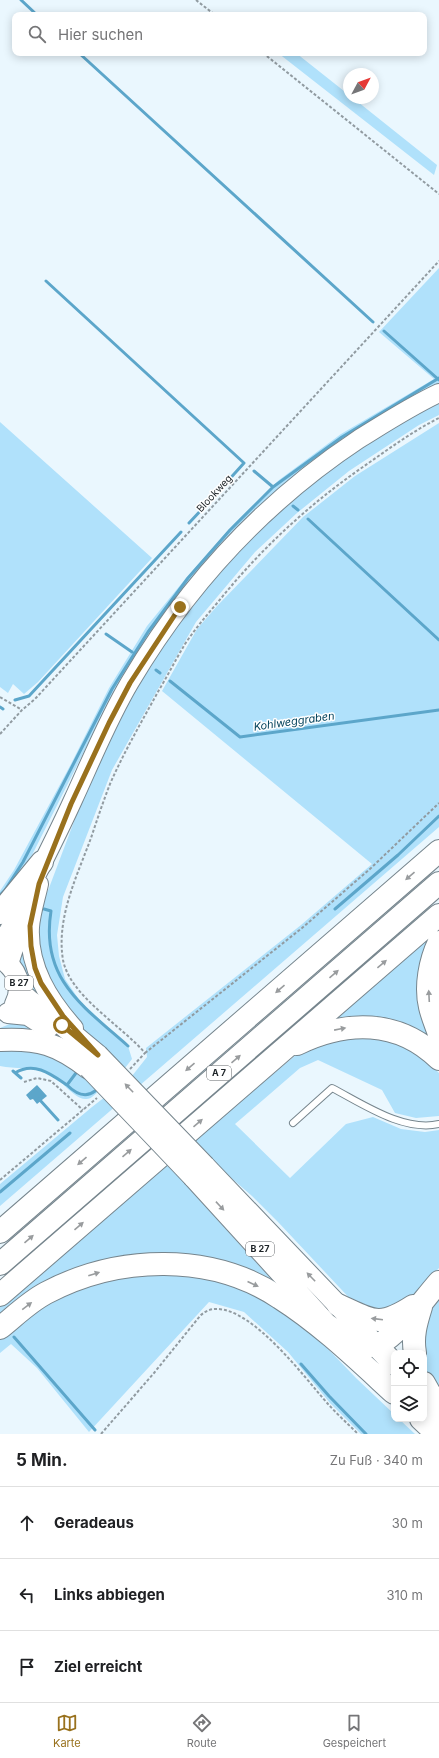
<!DOCTYPE html>
<html lang="de">
<head>
<meta charset="utf-8">
<style>
  body { margin:0; font-family:Inter,sans-serif; background:#f6f6f6; color:#202124 }
  .controls { position:absolute; right:12px; bottom:12px; display:grid; overflow:hidden; border-radius:8px; box-shadow:0 2px 10px #0003 }
  .controls button { width:36px; height:36px; display:grid; place-items:center; padding:0; border:0; border-bottom:1px solid #e0e0e0; background:#fff; color:#202124; font:20px sans-serif }
  .compass { position:absolute; left:343px; top:68px; width:36px; height:36px; border-radius:50%; background:#fff; box-shadow:0 2px 10px #0003; rotate:49deg }
  .stop { position:absolute; width:12px; height:12px; margin:-9px; border:3px solid #99711d; border-radius:50%; background:#fff }
  .stop.end { background:#99711d; border-color:#fff; box-shadow:0 1px 4px #0008 }
  .list { margin:0; padding:0; list-style:none }
  h2 { display:flex; justify-content:space-between; align-items:center; height:52px; margin:0; padding:0 16px; font-size:17px }
  h2 small { font-size:13px; font-weight:400; color:#757577 }
  .list li { display:grid; grid-template-columns:26px 1fr auto; gap:12px; align-items:center; box-sizing:border-box; height:72px; padding:0 16px; border-top:1px solid #e0e0e0 }
  .list b { display:block; font-size:15px; white-space:nowrap }
  .list em { font-size:13px; font-style:normal; color:#757577 }
  .icon { flex:none; width:22px; height:22px; fill:none; stroke:currentColor; stroke-width:2; stroke-linecap:round; stroke-linejoin:round }
  .map { position:relative; flex:none; width:439px; height:1434px; overflow:hidden }
  .search { position:absolute; background:#fff; box-shadow:0 2px 10px #0003; left:12px; right:12px; top:12px; height:44px; display:flex; align-items:center; gap:10px; box-sizing:border-box; padding:0 14px; border-radius:8px; color:#757577; font-size:15px }
  .sheet { height:268px; background:#fff }
  nav { display:flex; justify-content:space-around; align-items:center; box-sizing:border-box; height:56px; border-top:1px solid #e0e0e0; background:#fff; font-size:11px; color:#757577 }
  nav a { display:grid; justify-items:center; gap:2px }
  nav .on { color:#99711d }
  .map>svg:first-child { display:block }
</style>
</head>
<body>
<div class="map">
<svg width="439" height="1434" viewBox="0 0 439 1434">
  <rect width="100%" height="100%" fill="#eaf7fe"/>
  <path fill="#b0e1fb" d="M 278,53 L 296,53 L 349,95 L 349,98 L 353,98 L 437,165 L 434,175 Z
    M 439,268 L 439,384 L 375,419 L 335,445 L 303,468 L 268,499 L 231,534 L 190,581 L 114,692 L 27,865 L 0,903 L 0,891 L 14,870 L 71,764 L 109,688 L 147,626 L 186,578 L 234,524 L 279,480 L 341,434 L 434,379 L 379,332 Z
    M 439,401 L 439,415 L 419,425 L 349,471 L 297,513 L 255,552 L 196,622 L 112,770 L 63,897 L 57,935 L 59,956 L 65,979 L 80,1001 L 128,1046 L 132,1059 L 125,1068 L 75,1021 L 46,980 L 37,931 L 45,896 L 49,888 L 93,771 L 145,672 L 174,631 L 224,566 L 267,522 L 296,496 L 353,452 Z
    M 0,422 L 152,558 L 38,682 L 24,694 L 13,684 L 8,693 L 0,687 Z
    M 439,423 L 439,827 L 0,1206 L 0,1184 L 92,1107 L 132,1076 L 147,1057 L 146,1048 L 301,925 L 372,864 L 162,691 L 197,629 L 217,606 L 303,517 L 355,476 Z
    M 425,936 L 430,939 L 435,1041 L 349,1021 L 330,1019 Z
    M 20,943 L 39,996 L 29,987 L 25,971 L 19,959 Z
    M 17,1021 L 42,1029 L 0,1034 L 0,1028 Z
    M 342,1036 L 391,1039 L 420,1054 L 439,1073 L 439,1116 L 416,1118 L 395,1113 L 382,1090 L 318,1060 L 300,1068 L 235,1124 L 290,1178 L 346,1124 L 373,1117 L 401,1129 L 425,1132 L 439,1130 L 439,1268 L 407,1302 L 390,1312 L 355,1304 L 278,1222 L 252,1196 L 222,1170 L 193,1141 L 296,1055 L 310,1046 Z
    M 0,1046 L 26,1046 L 72,1064 L 99,1091 C 95,1094 91,1100 85,1099 C 74,1099 59,1077 47,1072 C 32,1067 15,1069 0,1066 Z
    M 167,1164 L 274,1282 L 163,1258 L 0,1320 L 0,1305 L 46,1270 Z
    M 191,1274 L 226,1282 L 256,1294 L 306,1326 L 356,1378 L 394,1414 L 394,1419 L 399,1419 L 415,1434 L 361,1434 L 330,1403 L 288,1352 L 244,1312 L 209,1302 L 89,1432 L 37,1368 L 11,1344 L 0,1353 L 0,1337 L 45,1303 L 113,1276 Z
    M 439,1298 L 439,1391 L 427,1376 L 424,1366 L 421,1331 L 435,1302 Z"/>
  <path fill="#5ca6ca" d="M 37,1085 L 47,1096 L 37,1104 L 33,1099 L 30,1100 L 26,1095 Z"/>
  <g fill="none" stroke-linecap="round" stroke-linejoin="round">
    <path stroke="#5ca6ca" stroke-width="3" d="M 21,0 L 37,15
      M 79,53 L 373,322
      M 46,281 L 244,463 L 226,483
      M 384,331 L 439,380
      M 254,471 L 273,487
      M 293,506 L 298,510
      M 308,519 L 439,640
      M 189,523 L 220,490
      M 106,634 L 132,652
      M 156,670 L 160,673
      M 170,681 L 240,737 L 439,710
      M 15,700 L 29,696 L 181,532
      M 0,707 L 3,709
      M 0,895 L 5,890 L 23,862 L 112,689 L 148,632 L 188,578 L 230,530 L 273,487 L 342,437 L 439,378
      M 44,909 L 51,911 C 40,979 83,1006 128,1046
      M 335,909 L 398,855 L 439,816
      M 13,1071 L 21,1078
      M 15,1073 C 34,1061 51,1074 67,1085 L 76,1073
      M 67,1085 C 75,1093 85,1099 95,1091
      M 39,1099 L 58,1120
      M 0,1192 L 70,1133
      M 14,1337 L 95,1430
      M 301,1364 L 329,1396 L 366,1434"/>
    <g stroke="#76858d" stroke-width="8">
      <path id="lane" d="M 293,1123 L 332,1088 C 363,1104 403,1132 439,1124"/>
    </g>
    <g stroke="#76858d" stroke-width="20">
      <path id="secondary" d="M 39,884 C 36,898 31,913 30,927 C 28,967 49,1000 74,1028
        M 0,943 L 9,930 C 30,887 53,844 73,800 C 91,761 108,719 130,682 C 188,584 264,502 359,439 C 385,423 411,406 439,393
        M 9,964 L 23,921"/>
    </g>
    <g stroke="#76858d" stroke-width="22">
      <path id="primary" d="M 0,958 C 17,968 24,986 15,1004
        M 19,991 L 29,1000 L 62,1025 L 98,1055
        M 8,1013 L 28,1015 L 48,1028
        M 205,1166 L 377,1346
        M 193,1177 L 326,1323 L 351,1341 L 365,1348 L 377,1346"/>
    </g>
    <g stroke="#76858d" stroke-width="24">
      <path id="highway" d="M 0,913 L 42,862
        M 439,942 C 430,961 425,986 430,1007 C 432,1016 436,1025 439,1034
        M 0,1040 C 39,1038 58,1044 89,1068
        M 297,1044 C 346,1020 398,1019 439,1059
        M 0,1232 L 439,851
        M 0,1264 L 439,883
        M 0,1295 L 439,915
        M 338,1305 C 373,1321 379,1328 413,1306
        M 0,1328 C 15,1316 29,1302 46,1293 C 118,1255 211,1252 280,1298 C 321,1324 358,1360 394,1393
        M 415,1353 C 412,1337 416,1323 421,1307
        M 394,1364 L 377,1346 C 403,1330 419,1305 439,1282
        M 424,1383 L 439,1410
        M 421,1419 L 437,1434"/>
    </g>
    <path stroke="#919ba1" stroke-width="2" stroke-dasharray="3 2" stroke-linecap="butt" d="M 196,0 L 215,15
      M 263,53 L 439,194
      M 0,697 L 22,710
      M 0,734 L 22,710 L 35,699 L 439,261
      M 145,1053 L 302,928 L 371,868 L 439,803
      M 130,1069 L 145,1053 C 121,1025 70,996 63,960 C 56,918 77,876 91,838 C 97,820 103,802 110,784 C 124,752 142,721 159,690 C 168,675 176,659 185,644 C 195,629 206,616 218,602 C 259,551 306,507 360,469 C 386,451 411,432 439,418
      M 24,1082 L 37,1078 L 51,1081 L 83,1110
      M 0,1180 L 97,1098
      M 101,1434 L 154,1373 L 200,1316 C 204,1312 209,1309 216,1309 C 253,1308 305,1378 328,1404 C 337,1414 348,1424 358,1434"/>
    <use href="#lane" stroke="#fff" stroke-width="6"/>
    <use href="#secondary" stroke="#fff" stroke-width="18"/>
    <use href="#primary" stroke="#fff" stroke-width="20"/>
    <use href="#highway" stroke="#fff" stroke-width="22"/>
    <g stroke="#76858d" stroke-width="22" stroke-linecap="butt">
      <path id="primary-bridge" d="M 98,1055 L 205,1166
        M 89,1068 L 193,1177"/>
    </g>
    <use href="#primary-bridge" stroke="#fff" stroke-width="20"/>
  </g>
  <defs><path id="oneway-solid" d="M-6-.8H1V-3.2L6.5 0L1 3.2V.8H-6Z"/></defs>
  <g fill="#999c9e">
    <use href="#oneway-solid" transform="translate(410 876) rotate(139)"/>
    <use href="#oneway-solid" transform="translate(382 964) rotate(-40)"/>
    <use href="#oneway-solid" transform="translate(334 974) rotate(-41)"/>
    <use href="#oneway-solid" transform="translate(280 989) rotate(139)"/>
    <use href="#oneway-solid" transform="translate(429 996) rotate(-93)"/>
    <use href="#oneway-solid" transform="translate(340 1029) rotate(-11)"/>
    <use href="#oneway-solid" transform="translate(236 1059) rotate(-41)"/>
    <use href="#oneway-solid" transform="translate(190 1067) rotate(139)"/>
    <use href="#oneway-solid" transform="translate(129 1088) rotate(-134)"/>
    <use href="#oneway-solid" transform="translate(198 1123) rotate(-41)"/>
    <use href="#oneway-solid" transform="translate(127 1153) rotate(-41)"/>
    <use href="#oneway-solid" transform="translate(82 1161) rotate(139)"/>
    <use href="#oneway-solid" transform="translate(220 1206) rotate(47)"/>
    <use href="#oneway-solid" transform="translate(79 1226) rotate(-41)"/>
    <use href="#oneway-solid" transform="translate(29 1239) rotate(-41)"/>
    <use href="#oneway-solid" transform="translate(94 1274) rotate(-18)"/>
    <use href="#oneway-solid" transform="translate(311 1277) rotate(-134)"/>
    <use href="#oneway-solid" transform="translate(253 1284) rotate(24)"/>
    <use href="#oneway-solid" transform="translate(27 1306) rotate(-37)"/>
    <use href="#oneway-solid" transform="translate(377 1319) rotate(-173)"/>
  </g>
  <g fill="none" stroke-linecap="round" stroke-linejoin="round">
    <path stroke="#99711d" stroke-width="5" d="M 62,1025 L 98,1055 L 63,1016 L 41,983 L 35,968 L 31,946 L 30,926 L 39,884 L 71,804 L 109,723 L 130,683 L 180,607"/>
  </g>
  <g text-anchor="middle" stroke-width="3" stroke-linejoin="round" paint-order="stroke">
    <g fill="#fff" stroke="#616568" stroke-width="1">
      <rect x="5" y="976" width="28" height="14" rx="3"/>
      <rect x="207" y="1066" width="24" height="14" rx="3"/>
      <rect x="246" y="1242" width="28" height="14" rx="3"/>
    </g>
    <g font-size="9" font-weight="bold" fill="#1d2327">
      <text x="19" y="986">B 27</text>
      <text x="219" y="1076">A 7</text>
      <text x="260" y="1252">B 27</text>
    </g>
    <g font-size="10" fill="#1d2327" stroke="#fff">
      <text transform="translate(214 493) rotate(-47)" y="4">Blookweg</text>
    </g>
    <g font-size="11" font-style="italic" fill="#00415a" stroke="#fff">
      <text transform="translate(294 721) rotate(-8)" y="4">Kohlweggraben</text>
    </g>
  </g>
</svg>
<div class="controls">
<button><svg class="icon" aria-label="locate" viewBox="0 0 24 24"><circle cx="12" cy="12" r="6"/><path d="M12 2v4M12 18v4M2 12h4M18 12h4"/></svg></button>
<button><svg class="icon" aria-label="layers" viewBox="0 0 24 24"><path d="M12 4l9 5-9 5-9-5zM3 14l9 5 9-5"/></svg></button>
</div>
<svg class="compass" viewBox="-18 -18 36 36"><path d="M0-13l5 13h-10z" fill="#e53935"/><path d="M0 13l5-13h-10z" fill="#757577"/></svg>
<div class="stop" style="left:62px;top:1025px"></div>
<div class="stop end" style="left:180px;top:607px"></div>
<div class="search"><svg class="icon" aria-label="search" viewBox="0 0 24 24"><circle cx="10" cy="10" r="6"/><path d="M15 15l6 6"/></svg>Hier suchen</div>
</div>
<section class="sheet">
<h2>5 Min.<small>Zu Fuß · 340 m</small></h2>
<ul class="list">
<li><svg class="icon" aria-label="ahead" viewBox="0 0 24 24"><path d="M12 20V5M6 11l6-6 6 6"/></svg><div><b>Geradeaus</b></div><em>30 m</em></li>
<li><svg class="icon" aria-label="left" viewBox="0 0 24 24"><path d="M17 20v-9H6M10 6l-5 5 5 5"/></svg><div><b>Links abbiegen</b></div><em>310 m</em></li>
<li><svg class="icon" aria-label="arrive" viewBox="0 0 24 24"><path d="M6 21V4h12l-3 4 3 4H6"/></svg><div><b>Ziel erreicht</b></div></li>
</ul>
</section>
<nav>
<a class="on"><svg class="icon" aria-label="map" viewBox="0 0 24 24"><path d="M3 6l6-2 6 2 6-2v14l-6 2-6-2-6 2zM9 4v14M15 6v14"/></svg>Karte</a>
<a><svg class="icon" aria-label="directions" viewBox="0 0 24 24"><path d="M12 3l9 9-9 9-9-9zM9 14v-3h6M13 9l2 2-2 2"/></svg>Route</a>
<a><svg class="icon" aria-label="saved" viewBox="0 0 24 24"><path d="M7 4h10v16l-5-4-5 4z"/></svg>Gespeichert</a>
</nav>
</body>
</html>
